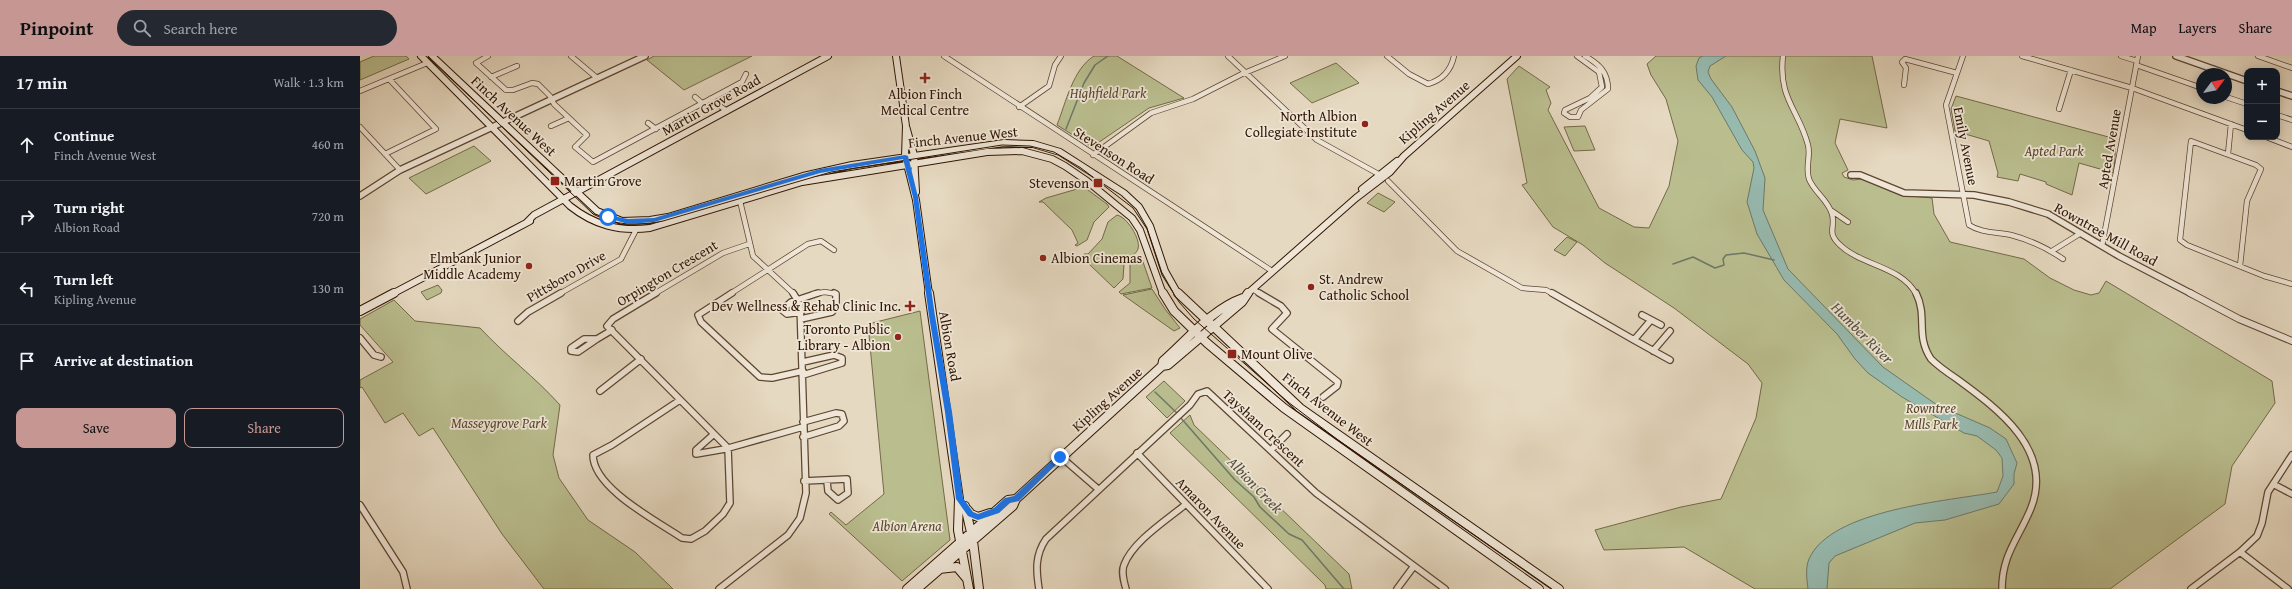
<!DOCTYPE html>
<html lang="en">
<head>
<meta charset="utf-8">
<style>
  body { margin:0; font-family:"Gentium Book Plus",serif; background:#242831; color:#f1f3f6 }
  .controls { position:absolute; right:12px; top:12px; display:grid; overflow:hidden; border-radius:8px; box-shadow:0 2px 10px #0003 }
  .controls button { width:36px; height:36px; display:grid; place-items:center; padding:0; border:0; border-bottom:1px solid #363941; background:#171b24; color:#f1f3f6; font:20px sans-serif }
  .compass { position:absolute; left:1836px; top:12px; width:36px; height:36px; border-radius:50%; background:#171b24; box-shadow:0 2px 10px #0003; rotate:58deg }
  .stop { position:absolute; width:12px; height:12px; margin:-9px; border:3px solid #1a73e8; border-radius:50%; background:#fff }
  .stop.end { background:#1a73e8; border-color:#fff; box-shadow:0 1px 4px #0008 }
  .list { margin:0; padding:0; list-style:none }
  h2 { display:flex; justify-content:space-between; align-items:center; height:52px; margin:0; padding:0 16px; font-size:17px }
  h2 small { font-size:13px; font-weight:400; color:#9ea1a6 }
  .list li { display:grid; grid-template-columns:26px 1fr auto; gap:12px; align-items:center; box-sizing:border-box; height:72px; padding:0 16px; border-top:1px solid #363941 }
  .list b { display:block; font-size:15px; white-space:nowrap }
  .list p { margin:0; font-size:13px; white-space:nowrap; color:#9ea1a6 }
  .list em { font-size:13px; font-style:normal; color:#9ea1a6 }
  .actions { display:flex; gap:8px; padding:12px 16px }
  .actions a { flex:1; padding:9px 0; border:1px solid #c59692; border-radius:8px; text-align:center; font-size:14px; color:#c59692 }
  .actions .main { background:#c59692; color:#111 }
  .icon { flex:none; width:22px; height:22px; fill:none; stroke:currentColor; stroke-width:2; stroke-linecap:round; stroke-linejoin:round }
  .map { position:relative; flex:none; width:1932px; height:533px; overflow:hidden }
  header { display:flex; align-items:center; gap:24px; box-sizing:border-box; height:56px; padding:0 20px; background:#c59692; color:#111 }
  header strong { font-size:19px }
  nav { display:flex; gap:22px; margin-inline-start:auto; font-size:14px }
  .search { width:280px; height:36px; background:#242831; display:flex; align-items:center; gap:10px; box-sizing:border-box; padding:0 14px; border-radius:22px; color:#9ea1a6; font-size:15px }
  main { display:flex }
  aside { flex:1; background:#171b24 }
  .map>svg:first-child { display:block }
</style>
</head>
<body>
<header>
<strong>Pinpoint</strong>
<div class="search"><svg class="icon" aria-label="search" viewBox="0 0 24 24"><circle cx="10" cy="10" r="6"/><path d="M15 15l6 6"/></svg>Search here</div>
<nav><a>Map</a><a>Layers</a><a>Share</a></nav>
</header>
<main>
<aside>
<h2>17 min<small>Walk · 1.3 km</small></h2>
<ul class="list">
<li><svg class="icon" aria-label="ahead" viewBox="0 0 24 24"><path d="M12 20V5M6 11l6-6 6 6"/></svg><div><b>Continue</b><p>Finch Avenue West</p></div><em>460 m</em></li>
<li><svg class="icon" aria-label="right" viewBox="0 0 24 24"><path d="M7 20v-9h11M14 6l5 5-5 5"/></svg><div><b>Turn right</b><p>Albion Road</p></div><em>720 m</em></li>
<li><svg class="icon" aria-label="left" viewBox="0 0 24 24"><path d="M17 20v-9H6M10 6l-5 5 5 5"/></svg><div><b>Turn left</b><p>Kipling Avenue</p></div><em>130 m</em></li>
<li><svg class="icon" aria-label="arrive" viewBox="0 0 24 24"><path d="M6 21V4h12l-3 4 3 4H6"/></svg><div><b>Arrive at destination</b></div></li>
</ul>
<div class="actions"><a class="main">Save</a><a>Share</a></div>
</aside>
<div class="map">
<svg width="1932" height="533" viewBox="0 0 1932 533">
  <rect width="100%" height="100%" fill="#e6d9c1"/>
  <filter id="stains"><feTurbulence type="fractalNoise" baseFrequency=".005" numOctaves="4"/><feColorMatrix values="0 0 0 0 .2 0 0 0 0 .09 0 0 0 0 .02 0 0 0 .5 -.17"/></filter>
  <radialGradient id="worn" r=".72"><stop offset=".6" stop-color="#630" stop-opacity="0"/><stop offset="1" stop-color="#630" stop-opacity=".3"/></radialGradient>
  <path fill="#babe8f" stroke="#746948" d="M 14,0 L 46,0 L 49,3 L 0,24 L 0,6 Z
    M 294,0 L 392,0 L 324,34 L 287,4 Z
    M 734,0 L 757,0 L 824,42 L 789,52 L 732,91 L 697,69 C 706,46 713,13 734,0 Z
    M 1296,0 L 1512,0 L 1527,72 L 1480,63 L 1475,87 L 1488,114 L 1482,117 L 1484,121 L 1493,124 L 1502,123 L 1540,139 L 1572,142 L 1574,158 L 1590,186 L 1664,203 L 1690,222 L 1714,234 L 1731,239 L 1739,237 L 1746,225 L 1912,325 L 1915,347 L 1872,410 L 1865,448 L 1750,533 L 1395,533 L 1324,491 L 1244,494 L 1235,474 L 1321,451 L 1361,443 L 1396,362 L 1402,327 L 1388,308 L 1314,252 L 1245,207 L 1223,189 L 1193,171 L 1162,129 L 1167,127 L 1147,23 L 1159,10 L 1190,31 L 1186,34 L 1191,47 L 1188,54 L 1239,152 L 1274,171 L 1289,172 L 1309,130 L 1318,85 L 1306,43 L 1291,19 L 1287,8 Z
    M 976,7 L 999,27 L 952,47 L 930,27 Z
    M 1596,40 L 1756,83 L 1754,117 L 1719,107 L 1712,139 L 1686,128 L 1686,126 L 1660,118 L 1658,125 L 1637,121 L 1638,117 L 1629,85 L 1595,75 L 1591,53 Z
    M 1225,70 L 1235,94 L 1214,95 L 1204,71 Z
    M 114,90 L 131,105 L 66,138 L 49,122 Z
    M 724,131 L 747,148 L 749,151 L 734,166 L 727,184 L 717,190 L 715,189 L 718,187 L 712,174 L 683,146 L 679,146 L 686,142 Z
    M 1018,137 L 1035,146 L 1024,156 L 1007,147 Z
    M 757,159 C 767,161 781,183 778,193 C 777,197 768,203 764,208 L 763,223 L 754,232 L 728,207 L 724,206 L 724,198 L 728,198 L 742,183 L 748,166 Z
    M 1207,181 L 1217,186 L 1205,200 L 1194,194 Z
    M 778,201 L 782,203 L 792,232 L 761,238 L 759,236 L 770,227 L 770,208 Z
    M 78,229 L 82,234 L 81,237 L 67,244 L 61,236 Z
    M 792,233 L 805,253 L 820,272 L 814,275 L 763,239 Z
    M 34,244 L 55,265 L 120,272 C 146,300 175,321 200,349 L 193,399 L 199,422 L 228,464 L 275,496 L 313,533 L 184,533 L 142,478 L 73,372 L 59,380 L 43,357 L 25,367 L 2,331 L 0,332 L 0,324 L 33,306 L 0,269 L 0,263 Z
    M 560,255 L 590,484 L 542,525 L 469,458 L 471,456 L 486,469 L 524,438 L 508,268 Z
    M 804,325 L 825,345 L 807,362 L 786,341 Z
    M 830,359 L 834,369 L 989,518 L 992,533 L 966,533 L 965,529 L 810,377 Z"/>
  <path fill="#97baaf" stroke="#6d7869" d="M 1343,0 L 1366,0 L 1350,10 L 1348,16 L 1351,23 L 1372,51 L 1395,95 L 1405,122 L 1403,154 L 1428,213 L 1523,311 L 1577,349 L 1630,372 L 1646,383 L 1657,407 L 1654,418 L 1654,428 L 1639,448 L 1585,464 L 1555,467 L 1475,500 L 1469,507 L 1467,533 L 1448,533 C 1447,524 1445,512 1449,503 C 1471,453 1589,445 1637,436 L 1643,420 L 1642,402 L 1636,394 L 1617,380 L 1604,377 L 1542,341 L 1508,317 L 1495,303 L 1477,278 L 1424,224 L 1397,178 L 1387,146 L 1394,112 L 1393,106 L 1382,94 L 1352,41 L 1338,24 L 1336,10 L 1339,2 Z"/>
  <g fill="none" stroke-linecap="round" stroke-linejoin="round">
    <path stroke="#6d7869" stroke-width="1.5" d="M 706,73 L 724,27 L 735,9 L 748,0
      M 1313,208 L 1333,201 L 1355,212 L 1364,209 L 1363,203 L 1366,199 L 1384,197 L 1414,204
      M 795,336 L 818,358
      M 820,361 L 875,424 L 894,441 L 900,451 L 929,478 L 942,484 L 984,533"/>
    <g stroke="#5d4530" stroke-width="6">
      <path id="minor-far1" d="M 128,0 L 116,7 L 146,34 L 153,34 L 172,27 L 178,28 L 190,40 L 194,48 L 227,79 L 215,91 L 233,106 L 382,26 L 386,18
        M 211,0 L 237,22
        M 584,0 L 912,215
        M 868,0 L 957,84 L 1022,120
        M 1027,0 L 1049,18 L 1068,28 C 1082,24 1091,14 1094,0
        M 1217,0 L 1239,16 L 1242,31 L 1230,42 L 1205,54 L 1204,57 L 1210,61 L 1218,61 L 1221,54 L 1248,33 C 1248,16 1239,8 1225,0
        M 1423,0 C 1418,43 1439,54 1448,89 C 1451,100 1445,112 1449,123 C 1454,136 1468,144 1472,158 C 1476,172 1466,176 1480,189 C 1502,210 1541,210 1556,238
        M 1603,0 L 1586,49 L 1609,169 C 1621,177 1637,176 1651,179 C 1670,184 1687,192 1703,203
        M 1662,0 L 1772,32 L 1887,74
        M 1761,0 L 1777,5
        M 1898,0 L 1932,12
        M 1776,9 L 1842,32
        M 131,21 L 157,10
        M 1544,29 L 1546,12 L 1542,6 L 1545,3 L 1597,17
        M 0,35 L 67,7
        M 335,41 L 342,47
        M 1866,41 L 1887,48
        M 350,43 L 367,55
        M 659,51 L 689,30 L 695,9 L 701,0
        M 1699,53 L 1711,14
        M 1917,59 L 1932,64
        M 288,67 L 296,73
        M 191,70 L 209,62
        M 0,71 L 40,114
        M 1906,81 L 1932,91
        M 25,98 L 76,73 L 29,23
        M 1868,98 L 1871,68
        M 733,99 L 791,57 L 833,43 L 882,18 L 925,0
        M 1028,125 L 1097,195 L 1162,232 L 1186,234 L 1193,238
        M 380,145 L 393,200 L 434,238
        M 1472,155 L 1488,166
        M 1742,190 L 1778,0
        M 1692,195 L 1721,177
        M 1880,210 L 1887,145 L 1901,113 L 1896,109 L 1831,85 L 1820,184 L 1827,189 L 1904,220 L 1932,228
        M 892,233 L 901,238
        M 199,238 L 261,203 L 276,174
        M 294,238 L 363,197 L 389,188
        M 370,238 L 448,188 L 461,185 L 474,194
        M 453,238 L 465,236 L 476,238"/>
    </g>
    <g stroke="#5d4530" stroke-width="8">
      <path id="minor" d="M 296,237 L 253,263 L 247,270 L 368,392
        M 372,237 L 338,259 L 341,266 L 400,321 L 412,322 L 443,315
        M 899,237 L 921,250 L 927,257 L 912,273 L 978,326 L 977,330 L 963,341
        M 1192,237 L 1274,284 L 1291,264
        M 1556,237 C 1568,261 1555,279 1571,303 C 1579,311 1588,317 1597,323 C 1638,353 1694,394 1671,452 C 1659,482 1642,498 1642,533
        M 441,256 L 427,258 L 422,254 L 431,246 L 458,237
        M 1282,259 L 1301,269
        M 441,263 L 472,256 L 476,251 L 476,238 L 474,237
        M 158,265 L 168,256 L 201,237
        M 0,282 L 14,299 L 21,301
        M 224,283 L 237,283 L 218,296 L 211,295 L 211,292 Z
        M 237,283 L 252,274
        M 1274,284 L 1310,304
        M 1293,295 L 1310,275
        M 443,306 L 474,299 L 482,302 L 482,307 L 443,319
        M 240,335 L 281,303
        M 320,344 L 252,389 L 233,399 C 233,432 297,465 322,482 L 331,483 L 345,475 L 363,458 L 370,447 L 368,392
        M 443,366 L 476,357 L 482,358 L 484,365 L 479,370 L 443,381
        M 354,378 L 336,394 L 336,398 L 365,393 L 443,371
        M 911,394 L 927,378
        M 777,397 L 908,533
        M 701,401 L 738,433
        M 444,425 L 487,423 L 488,437 L 478,444 L 468,435 L 467,425
        M 1913,428 L 1932,438
        M 0,449 L 43,516 L 47,533
        M 1880,496 L 1928,533
        M 359,533 L 428,479 L 440,462 L 446,437 L 440,248 L 433,237
        M 679,533 C 676,514 675,499 686,483 L 830,349 L 838,338 L 847,335 L 956,437 L 1085,533
        M 766,533 C 764,526 761,516 764,509 C 773,485 807,464 826,448
        M 1037,533 L 1054,510
        M 1831,533 L 1880,496 L 1897,480 L 1902,467 L 1908,436 L 1932,399"/>
    </g>
    <g stroke="#5d4530" stroke-width="8">
      <path id="tertiary-far1" d="M 1816,0 L 1887,25
        M 1917,35 L 1932,40
        M 1491,119 L 1500,119 L 1544,137 L 1614,139 L 1649,146 L 1688,158 L 1759,200 L 1832,238
        M 0,140 L 40,114 L 285,0"/>
    </g>
    <g stroke="#5d4530" stroke-width="8">
      <path id="tertiary" d="M 1830,237 L 1879,263 L 1932,285"/>
    </g>
    <g stroke="#2f1400" stroke-width="8">
      <path id="secondary-far1" d="M 61,0 L 210,150 C 234,169 259,176 290,172 L 442,126 L 627,96 L 662,95 L 692,103 L 705,110 L 727,125 L 772,162 L 780,174 L 803,238
        M 72,0 L 237,155 L 262,165 L 290,164 L 308,161 L 443,120 L 492,109 L 644,87 L 673,88 L 700,96 L 764,137 L 779,151 L 790,170 L 805,215 L 818,238
        M 536,0 L 546,70 L 554,99 L 556,136
        M 546,70 L 545,100 L 556,144 L 569,238
        M 1002,133 L 1037,105
        M 167,166 L 174,159 L 468,0
        M 32,238 L 170,165
        M 887,238 L 996,142 L 1030,116 L 1044,100 L 1157,0"/>
    </g>
    <g stroke="#2f1400" stroke-width="10">
      <path id="secondary" d="M 569,237 L 599,443 L 598,474 L 609,533
        M 803,237 L 814,255 L 847,287 L 924,352 L 1179,533
        M 818,237 L 940,352 L 1199,533
        M 0,255 L 34,237
        M 802,310 L 808,309 L 882,246 L 888,237
        M 605,450 L 613,485 L 619,533
        M 607,453 L 611,458 L 618,461 L 630,457
        M 579,513 L 597,511 L 607,523
        M 547,533 L 648,444 L 656,443
        M 557,533 L 653,450 L 656,443 L 802,310 L 803,305 C 828,283 852,253 883,242"/>
    </g>
    <use href="#minor-far1" stroke="#efe6d7" stroke-width="4.5"/>
    <use href="#minor" stroke="#efe6d7" stroke-width="5.5"/>
    <use href="#tertiary-far1" stroke="#efe6d7" stroke-width="5.5"/>
    <use href="#tertiary" stroke="#efe6d7" stroke-width="6"/>
    <use href="#secondary-far1" stroke="#efe6d7" stroke-width="6"/>
    <use href="#secondary" stroke="#efe6d7" stroke-width="8"/>
    <path stroke="#2f1400" stroke-width="1" d="M 68,0 L 233,158 C 256,170 278,170 303,165 L 471,116 L 642,89 L 670,90 L 694,96 L 721,112 L 773,152 L 787,173 L 802,219 L 819,246 L 834,263 L 928,346 L 978,384 L 1192,533"/>
  </g>
  <path fill="#1a73e8" d="M 545,99 L 548,100 L 558,141 L 575,260 L 592,356 L 603,442 L 613,456 L 618,458 L 634,452 L 645,442 L 654,440 L 698,399 L 703,399 L 704,401 L 659,445 L 650,447 L 639,457 L 618,464 L 608,460 L 596,443 L 585,356 L 569,260 L 553,141 L 543,103 L 460,117 L 294,166 L 268,168 L 245,161 L 248,159 L 268,163 L 294,162 L 460,113 Z"/>
  <g fill="#8f2418" stroke="#efe6d7" stroke-width="1.5">
    <path d="M563 16h4v4h4v4h-4v4h-4v-4h-4v-4h4z"/>
    <circle cx="1005" cy="68" r="4"/>
    <rect x="190" y="120" width="10" height="10" rx="2"/>
    <rect x="733" y="122" width="10" height="10" rx="2"/>
    <circle cx="683" cy="202" r="4"/>
    <circle cx="169" cy="210" r="4"/>
    <circle cx="951" cy="231" r="4"/>
    <path d="M548 244h4v4h4v4h-4v4h-4v-4h-4v-4h4z"/>
    <circle cx="538" cy="281" r="4"/>
    <rect x="867" y="293" width="10" height="10" rx="2"/>
  </g>
  <g text-anchor="middle" stroke-width="3.5" stroke-linejoin="round" paint-order="stroke">
    <g font-size="14" font-style="italic" fill="#59472b" stroke="#efe6d7">
      <text x="748" y="42">Highfield Park</text>
      <text x="1694" y="100">Apted Park</text>
      <text x="1571" y="357">Rowntree<tspan x="1571" dy="16">Mills Park</tspan></text>
      <text x="139" y="372">Masseygrove Park</text>
      <text x="547" y="475">Albion Arena</text>
    </g>
    <g font-size="14" fill="#2f1400" stroke="#efe6d7" text-anchor="end">
      <text x="565" y="43" text-anchor="middle">Albion Finch<tspan x="565" dy="16">Medical Centre</tspan></text>
      <text x="997" y="65">North Albion<tspan x="997" dy="16">Collegiate Institute</tspan></text>
      <text x="204" y="130" text-anchor="start">Martin Grove</text>
      <text x="729" y="132">Stevenson</text>
      <text x="161" y="207">Elmbank Junior<tspan x="161" dy="16">Middle Academy</tspan></text>
      <text x="691" y="207" text-anchor="start">Albion Cinemas</text>
      <text x="959" y="228" text-anchor="start">St. Andrew<tspan x="959" dy="16">Catholic School</tspan></text>
      <text x="541" y="255">Dev Wellness &amp; Rehab Clinic Inc.</text>
      <text x="530" y="278">Toronto Public<tspan x="530" dy="16">Library - Albion</tspan></text>
      <text x="881" y="303" text-anchor="start">Mount Olive</text>
    </g>
    <g font-size="14" fill="#2f1400" stroke="#efe6d7">
      <text transform="translate(351 49) rotate(-29)" y="5">Martin Grove Road</text>
      <text transform="translate(1074 56) rotate(-41)" y="5">Kipling Avenue</text>
      <text transform="translate(154 60) rotate(43)" y="5">Finch Avenue West</text>
      <text transform="translate(603 81) rotate(-6)" y="5">Finch Avenue West</text>
      <text transform="translate(1606 90) rotate(79)" y="5">Emily Avenue</text>
      <text transform="translate(1749 93) rotate(-80)" y="5">Apted Avenue</text>
      <text transform="translate(754 99) rotate(33)" y="5">Stevenson Road</text>
      <text transform="translate(1746 178) rotate(29)" y="5">Rowntree Mill Road</text>
      <text transform="translate(307 217) rotate(-31)" y="5">Orpington Crescent</text>
      <text transform="translate(206 220) rotate(-30)" y="5">Pittsboro Drive</text>
      <text transform="translate(590 290) rotate(80)" y="5">Albion Road</text>
      <text transform="translate(747 343) rotate(-42)" y="5">Kipling Avenue</text>
      <text transform="translate(968 353) rotate(38)" y="5">Finch Avenue West</text>
      <text transform="translate(904 372) rotate(43)" y="5">Taysham Crescent</text>
      <text transform="translate(851 457) rotate(46)" y="5">Amaron Avenue</text>
    </g>
    <g font-size="15" font-style="italic" fill="#534e3d" stroke="#efe6d7">
      <text transform="translate(1502 277) rotate(45)" y="5">Humber River</text>
      <text transform="translate(895 429) rotate(46)" y="5">Albion Creek</text>
    </g>
  </g>
  <rect width="100%" height="100%" filter="url(#stains)"/>
  <rect width="100%" height="100%" fill="url(#worn)"/>
</svg>
<div class="controls">
<button>+</button>
<button>−</button>
</div>
<svg class="compass" viewBox="-18 -18 36 36"><path d="M0-13l5 13h-10z" fill="#e53935"/><path d="M0 13l5-13h-10z" fill="#9ea1a6"/></svg>
<div class="stop" style="left:248px;top:161px"></div>
<div class="stop end" style="left:700px;top:401px"></div>
</div>
</main>
</body>
</html>
